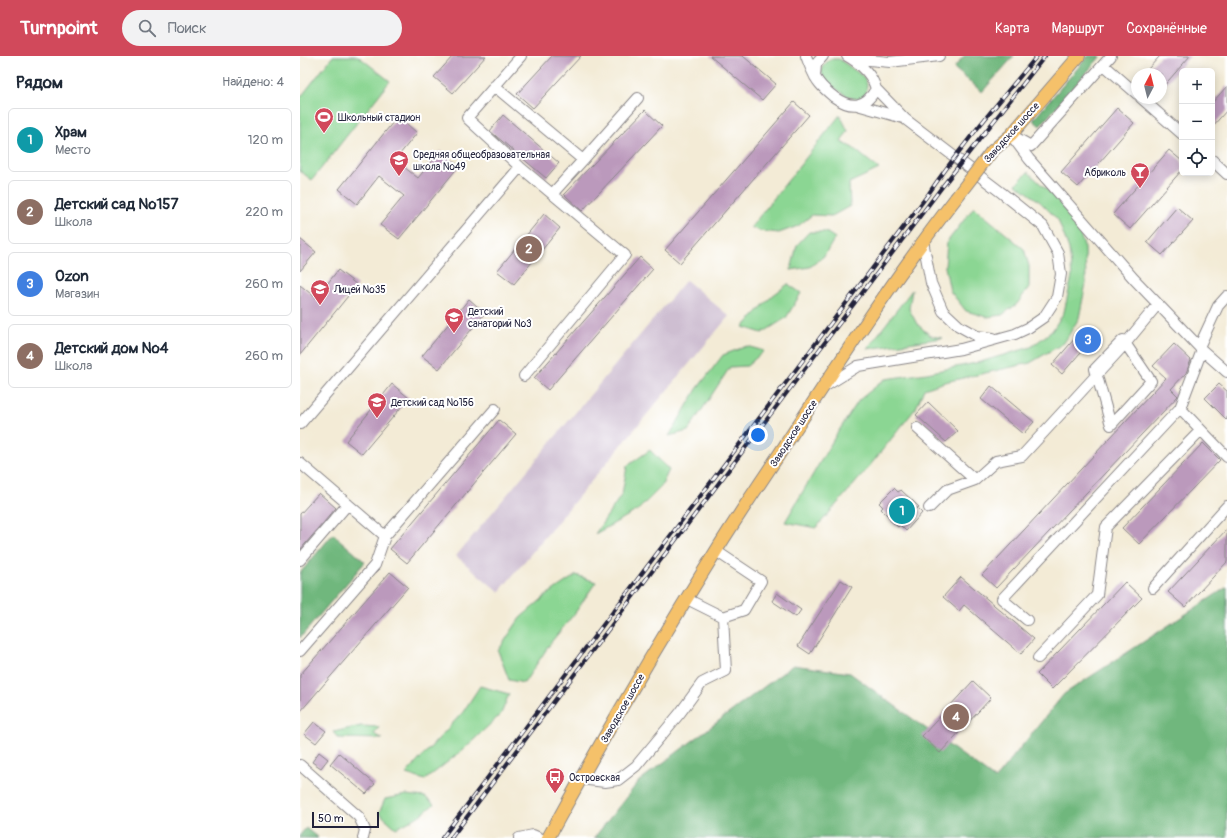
<!DOCTYPE html>
<html lang="ru">
<head>
<meta charset="utf-8">
<style>
  body { margin:0; font-family:Pangolin,sans-serif; background:#f2f2f3; color:#1f2937 }
  .controls { position:absolute; right:12px; top:12px; display:grid; overflow:hidden; border-radius:6px; box-shadow:0 2px 10px #0003 }
  .controls button { width:36px; height:36px; display:grid; place-items:center; padding:0; border:0; border-bottom:1px solid #e0e1e3; background:#fff; color:#1f2937; font:20px sans-serif }
  .compass { position:absolute; left:831px; top:12px; width:36px; height:36px; border-radius:50%; background:#fff; box-shadow:0 2px 10px #0003; rotate:7deg }
  .scale { position:absolute; left:12px; bottom:10px; width:67px; box-sizing:border-box; padding-left:4px; border:2px solid #22223b; border-top:0; font-size:11px; line-height:14px; white-space:nowrap; color:#22223b; -webkit-text-stroke:3px #fff; paint-order:stroke }
  .you { position:absolute; left:458px; top:379px; width:14px; height:14px; margin:-10px; border:3px solid #fff; border-radius:50%; background:#1a73e8; box-shadow:0 0 0 6px #1a73e833 }
  .badge { display:grid; place-items:center; width:26px; height:26px; border-radius:50%; background:#d1495b; color:#fff; font-size:13px; font-weight:700 }
  .pin { position:absolute; translate:-50% -50%; border:2px solid #fff; box-shadow:0 1px 4px #0006 }
  .list { margin:0; padding:0; list-style:none }
  h2 { display:flex; justify-content:space-between; align-items:center; height:52px; margin:0; padding:0 16px; font-size:17px }
  h2 small { font-size:13px; font-weight:400; color:#747a83 }
  .list li { display:grid; grid-template-columns:26px 1fr auto; gap:12px; align-items:center; box-sizing:border-box; height:64px; margin:0 8px 8px; padding:0 8px; border:1px solid #e0e1e3; border-radius:6px }
  .list b { display:block; font-size:15px; white-space:nowrap }
  .list p { margin:0; font-size:13px; white-space:nowrap; color:#747a83 }
  .list em { font-size:13px; font-style:normal; color:#747a83 }
  .icon { flex:none; width:22px; height:22px; fill:none; stroke:currentColor; stroke-width:2; stroke-linecap:round; stroke-linejoin:round }
  .map { position:relative; flex:none; width:927px; height:782px; overflow:hidden }
  header { display:flex; align-items:center; gap:24px; box-sizing:border-box; height:56px; padding:0 20px; background:#d1495b; color:#fff }
  header strong { font-size:19px }
  nav { display:flex; gap:22px; margin-inline-start:auto; font-size:14px }
  .search { width:280px; height:36px; background:#f2f2f3; display:flex; align-items:center; gap:10px; box-sizing:border-box; padding:0 14px; border-radius:22px; color:#747a83; font-size:15px }
  main { display:flex }
  aside { flex:1; background:#fff }
  .map>svg:first-child { display:block }
</style>
</head>
<body>
<header>
<strong>Turnpoint</strong>
<div class="search"><svg class="icon" aria-label="search" viewBox="0 0 24 24"><circle cx="10" cy="10" r="6"/><path d="M15 15l6 6"/></svg>Поиск</div>
<nav><a>Карта</a><a>Маршрут</a><a>Сохранённые</a></nav>
</header>
<main>
<aside>
<h2>Рядом<small>Найдено: 4</small></h2>
<ul class="list">
<li><span class="badge" style="background:#0f9aa8">1</span><div><b>Храм</b><p>Место</p></div><em>120 m</em></li>
<li><span class="badge" style="background:#8d6e63">2</span><div><b>Детский сад №157</b><p>Школа</p></div><em>220 m</em></li>
<li><span class="badge" style="background:#3f7fe0">3</span><div><b>Ozon</b><p>Магазин</p></div><em>260 m</em></li>
<li><span class="badge" style="background:#8d6e63">4</span><div><b>Детский дом №4</b><p>Школа</p></div><em>260 m</em></li>
</ul>
</aside>
<div class="map">
<svg width="927" height="782" viewBox="0 0 927 782">
  <rect width="100%" height="100%" fill="#fff"/>
  <filter id="ink" filterUnits="userSpaceOnUse"><feTurbulence type="fractalNoise" baseFrequency=".025" numOctaves="2"/><feDisplacementMap in="SourceGraphic" scale="8" xChannelSelector="R" yChannelSelector="G"/><feConvolveMatrix kernelMatrix="1 2 1 2 8 2 1 2 1" color-interpolation-filters="sRGB"/></filter>
  <filter id="wash" filterUnits="userSpaceOnUse"><feTurbulence type="fractalNoise" baseFrequency=".012" numOctaves="4" result="noise"/><feDisplacementMap in="SourceGraphic" scale="16" xChannelSelector="R" yChannelSelector="G"/><feGaussianBlur stdDeviation="0.9" result="paint"/><feColorMatrix in="noise" values="0 0 0 0 0 0 0 0 0 0 0 0 0 0 0 0 0 1.4 0 .05"/><feComposite in="paint" operator="in"/></filter>
  <g filter="url(#wash)">
    <rect width="100%" height="100%" fill="#f3ebd6"/>
    <path fill="#cebed1" d="M 386,224 L 429,260 L 199,536 L 156,500 Z"/>
    <path fill="#8bd693" stroke="#567c67" d="M 33,0 L 58,0 L 90,25 L 12,124 L 0,115 L 0,42 Z
      M 531,3 L 539,3 L 564,21 L 567,28 L 566,37 L 561,42 L 554,43 C 544,39 518,24 522,12 C 524,8 528,5 531,3 Z
      M 540,59 L 548,75 L 541,86 L 553,92 L 579,113 L 549,127 L 550,150 L 532,160 L 512,159 L 498,170 L 479,177 L 460,175 L 451,171 Z
      M 728,116 L 754,140 L 769,158 L 779,176 L 785,192 L 786,227 L 779,262 L 764,287 L 730,307 L 645,326 L 624,333 L 616,352 L 564,417 L 516,472 L 485,466 L 536,379 L 559,344 L 585,323 L 627,317 L 680,306 L 731,291 L 752,275 L 764,256 L 772,220 L 769,193 L 758,164 L 739,145 L 716,128 Z
      M 674,151 L 724,193 L 729,210 L 729,231 L 717,248 L 702,259 L 687,261 L 666,255 L 650,235 L 645,211 L 647,186 Z
      M 509,176 L 526,176 L 535,182 L 524,200 L 510,211 L 491,214 L 497,189 Z
      M 488,228 L 501,237 L 486,262 L 462,277 L 443,271 L 472,240 Z
      M 612,234 L 609,253 L 617,268 L 631,280 L 643,282 L 567,293 Z
      M 447,290 L 464,295 L 447,310 L 430,311 L 388,375 L 369,380 L 397,333 L 423,299 Z
      M 350,394 L 369,414 L 361,431 L 338,454 L 295,478 L 322,438 L 327,410 Z
      M 276,519 L 296,526 L 275,557 L 252,585 L 224,627 L 209,624 L 198,595 L 220,562 L 248,538 Z
      M 180,630 L 209,638 L 201,658 L 165,692 L 125,724 L 106,718 L 163,656 Z
      M 61,670 L 79,671 L 74,678 L 82,683 L 38,682 L 33,676 Z
      M 106,739 L 125,741 L 134,748 C 122,759 111,765 96,772 L 79,757 L 85,743 Z"/>
    <path fill="#70b77d" stroke="#496c5c" d="M 664,0 L 714,0 L 682,36 L 654,12 Z
      M 788,0 L 801,0 L 740,70 L 733,64 Z
      M 33,478 L 65,506 L 0,582 L 0,517 Z
      M 927,531 L 927,782 L 294,782 L 339,725 L 493,609 L 550,617 L 695,723 L 764,638 Z
      M 6,772 L 18,782 L 0,782 L 0,779 Z"/>
    <g id="blocks">
      <path fill="#bb99bc" d="M 153,0 L 186,0 L 153,37 L 134,21 Z
        M 252,0 L 281,0 L 233,52 L 217,38 Z
        M 410,0 L 443,0 L 476,28 L 462,44 Z
        M 860,0 L 890,0 L 861,33 L 861,18 L 852,18 L 847,14 Z
        M 927,30 L 927,54 L 912,71 L 912,47 Z
        M 494,46 L 509,59 L 380,207 L 365,194 Z
        M 817,52 L 834,67 L 778,131 L 761,116 Z
        M 345,54 L 362,70 L 282,155 L 264,138 Z
        M 203,59 L 259,107 L 246,122 L 190,75 Z
        M 98,60 L 117,77 L 95,104 L 118,122 L 140,95 L 159,110 L 99,183 L 80,169 L 104,140 L 79,120 L 57,148 L 39,133 Z
        M 869,94 L 882,105 L 882,114 L 830,173 L 813,158 Z
        M 877,151 L 893,165 L 862,199 L 847,186 Z
        M 244,158 L 260,172 L 214,228 L 197,215 Z
        M 0,183 L 16,196 L 0,215 Z
        M 340,201 L 353,213 L 248,334 L 234,322 Z
        M 38,214 L 57,229 L 0,299 L 0,229 L 16,242 Z
        M 169,243 L 185,257 L 139,313 L 122,300 Z
        M 782,274 L 792,283 L 762,318 L 752,309 Z
        M 874,288 L 891,304 L 886,317 L 871,333 L 878,340 L 696,532 L 682,519 L 866,322 L 853,310 Z
        M 92,328 L 109,342 L 62,398 L 46,385 Z
        M 919,328 L 927,335 L 927,364 L 905,342 Z
        M 691,330 L 734,366 L 723,378 L 681,343 Z
        M 628,346 L 658,375 L 646,386 L 616,359 Z
        M 199,364 L 216,378 L 107,507 L 90,493 Z
        M 903,387 L 920,404 L 839,488 L 822,472 Z
        M 594,432 L 598,436 L 601,434 L 619,451 L 617,452 L 622,457 L 606,475 L 600,469 L 598,471 L 590,464 L 591,463 L 581,453 L 583,451 L 579,447 Z
        M 19,437 L 36,452 L 0,494 L 0,458 Z
        M 927,473 L 927,506 L 885,551 L 868,536 Z
        M 90,516 L 108,531 L 0,656 L 0,619 Z
        M 661,521 L 734,583 L 721,598 L 664,549 L 659,555 L 643,541 Z
        M 541,524 L 552,531 L 510,598 L 498,590 Z
        M 825,526 L 842,542 L 752,633 L 737,618 Z
        M 477,537 L 501,554 L 496,561 L 472,545 Z
        M 673,625 L 691,642 L 640,697 L 622,680 Z
        M 14,666 L 26,675 L 16,687 L 4,678 Z
        M 19,696 L 28,703 L 21,712 L 12,706 Z
        M 39,697 L 75,728 L 66,738 L 30,708 Z"/>
    </g>
  </g>
  <g filter="url(#ink)">
    <use href="#blocks" fill-opacity="0" stroke="#8a8688" stroke-width="1"/>
    <g fill="none" stroke-linecap="round" stroke-linejoin="round">
      <g stroke="#8a8688" stroke-width="12">
        <path id="minor" d="M 221,0 L 167,62 L 220,111 L 325,199 L 224,320
          M 506,0 C 510,10 513,20 520,28 C 524,33 529,37 534,41 C 551,53 565,52 576,33 C 572,18 561,8 547,0
          M 552,1 L 569,4 L 590,6 L 639,0
          M 804,9 L 837,38
          M 515,21 L 516,8 L 523,0
          M 194,30 L 283,104 L 338,42
          M 841,42 L 882,78
          M 557,49 L 603,62
          M 711,79 L 729,103 L 834,223 L 902,294 L 880,352 L 927,401
          M 715,81 L 731,90 L 811,0
          M 912,104 L 927,118
          M 253,137 L 283,104
          M 623,185 L 631,227 L 643,255 L 659,270 L 677,280 L 693,282
          M 823,284 L 851,325 L 811,369 L 795,313 Z
          M 899,291 L 918,250 L 927,240
          M 902,294 L 927,316
          M 524,331 L 558,310 L 661,293 L 715,278 L 728,272 L 744,261 L 757,241 L 761,218 L 758,197 L 743,170 L 702,137 L 605,63 L 576,33
          M 0,368 L 220,111
          M 617,372 L 675,424
          M 0,407 L 85,480 L 195,353
          M 629,452 L 647,434 L 675,424 L 696,405 L 722,400 L 825,288 L 858,248
          M 0,504 L 48,448
          M 853,532 L 927,450
          M 387,543 L 423,561
          M 727,564 L 702,543 L 880,352
          M 0,595 L 75,509 L 85,480
          M 738,602 L 797,539 L 806,471 L 901,374
          M 0,709 L 59,761 L 65,774 L 63,782
          M 280,723 L 305,726 L 318,724 L 336,710 L 380,657 L 402,627 L 426,615 L 423,561 L 444,554 L 461,525 L 416,495
          M 219,782 L 233,779 L 240,782"/>
      </g>
      <g stroke="#8a8688" stroke-width="14">
        <path id="major" d="M 692,95 L 711,79 L 779,0
          M 248,782 C 301,685 357,589 416,495 C 440,456 466,419 491,380 C 544,299 597,218 656,142"/>
      </g>
      <use href="#minor" stroke="#fff" stroke-width="10"/>
      <use href="#major" stroke="#f5c16b" stroke-width="12"/>
      <g stroke="#22223b" stroke-width="4">
        <path id="rail" d="M 142,782 L 627,140 C 660,91 699,46 737,0
          M 151,782 L 642,131 L 745,0"/>
      </g>
      <use href="#rail" stroke="#fff" stroke-width="2.5" stroke-dasharray="8" stroke-linecap="butt"/>
      <g stroke="#8a8688" stroke-width="14" stroke-linecap="butt">
        <path id="major-bridge" d="M 656,142 L 692,95"/>
      </g>
      <use href="#major-bridge" stroke="#f5c16b" stroke-width="12"/>
    </g>
  </g>
  <defs>
    <g id="stadium-pin" transform="scale(1)"><path d="M0 17L-7.5 6A9.5 9.5 0 1 1 7.5 6Z" fill="#d1495b" stroke="#fff"/><path d="M0-5a6.5 5 0 1 0 0 10a6.5 5 0 1 0 0-10ZM-3.5-1.8h7v3.6h-7Z" fill="#fff"/></g>
    <g id="school-pin" transform="scale(1)"><path d="M0 17L-7.5 6A9.5 9.5 0 1 1 7.5 6Z" fill="#d1495b" stroke="#fff"/><path d="M0-5L7-2L0 1L-7-2ZM-4 1L0 2.5L4 1V4Q0 6-4 4Z" fill="#fff"/></g>
    <g id="bar-pin" transform="scale(1)"><path d="M0 17L-7.5 6A9.5 9.5 0 1 1 7.5 6Z" fill="#d1495b" stroke="#fff"/><path d="M-6-5H6L.8 .8V4.5H3.5V6h-7V4.5H-.8V.8Z" fill="#fff"/></g>
    <g id="bus-pin" transform="scale(1)"><path d="M0 17L-7.5 6A9.5 9.5 0 1 1 7.5 6Z" fill="#d1495b" stroke="#fff"/><path d="M-5-6H5V4H4V6H2V4H-2V6H-4V4H-5ZM-3.5-4V0h7V-4ZM-3.5 1.2v1.5H-2V1.2ZM2 1.2v1.5H3.5V1.2Z" fill="#fff"/></g>
  </defs>
  <g fill-rule="evenodd">
    <use href="#stadium-pin" x="24" y="61"/>
    <use href="#school-pin" x="99" y="104"/>
    <use href="#bar-pin" x="840" y="116"/>
    <use href="#school-pin" x="20" y="233"/>
    <use href="#school-pin" x="154" y="261"/>
    <use href="#school-pin" x="77" y="346"/>
    <use href="#bus-pin" x="255" y="721"/>
  </g>
  <g text-anchor="middle" stroke-width="4" stroke-linejoin="round" paint-order="stroke">
    <g font-size="10" fill="#22223b" stroke="#fff" text-anchor="start">
      <text x="38" y="65">Школьный стадион</text>
      <text x="113" y="102">Средняя общеобразовательная<tspan x="113" dy="12">школа №49</tspan></text>
      <text x="826" y="120" text-anchor="end">Абриколь</text>
      <text x="34" y="237">Лицей №35</text>
      <text x="168" y="259">Детский<tspan x="168" dy="12">санаторий №3</tspan></text>
      <text x="91" y="350">Детский сад №156</text>
      <text x="269" y="725">Островская</text>
    </g>
    <g font-size="10" fill="#22223b" stroke="#fff">
      <text transform="translate(711 76) rotate(-48)" y="4">Заводское шоссе</text>
      <text transform="translate(493 377) rotate(-57)" y="4">Заводское шоссе</text>
      <text transform="translate(322 652) rotate(-60)" y="4">Заводское шоссе</text>
    </g>
  </g>
</svg>
<div class="controls">
<button>+</button>
<button>−</button>
<button><svg class="icon" aria-label="locate" viewBox="0 0 24 24"><circle cx="12" cy="12" r="6"/><path d="M12 2v4M12 18v4M2 12h4M18 12h4"/></svg></button>
</div>
<svg class="compass" viewBox="-18 -18 36 36"><path d="M0-13l5 13h-10z" fill="#e53935"/><path d="M0 13l5-13h-10z" fill="#747a83"/></svg>
<div class="scale">50 m</div>
<div class="you"></div>
<div class="pin badge" style="left:602px;top:455px;background:#0f9aa8">1</div>
<div class="pin badge" style="left:229px;top:193px;background:#8d6e63">2</div>
<div class="pin badge" style="left:788px;top:284px;background:#3f7fe0">3</div>
<div class="pin badge" style="left:656px;top:661px;background:#8d6e63">4</div>
</div>
</main>
</body>
</html>
